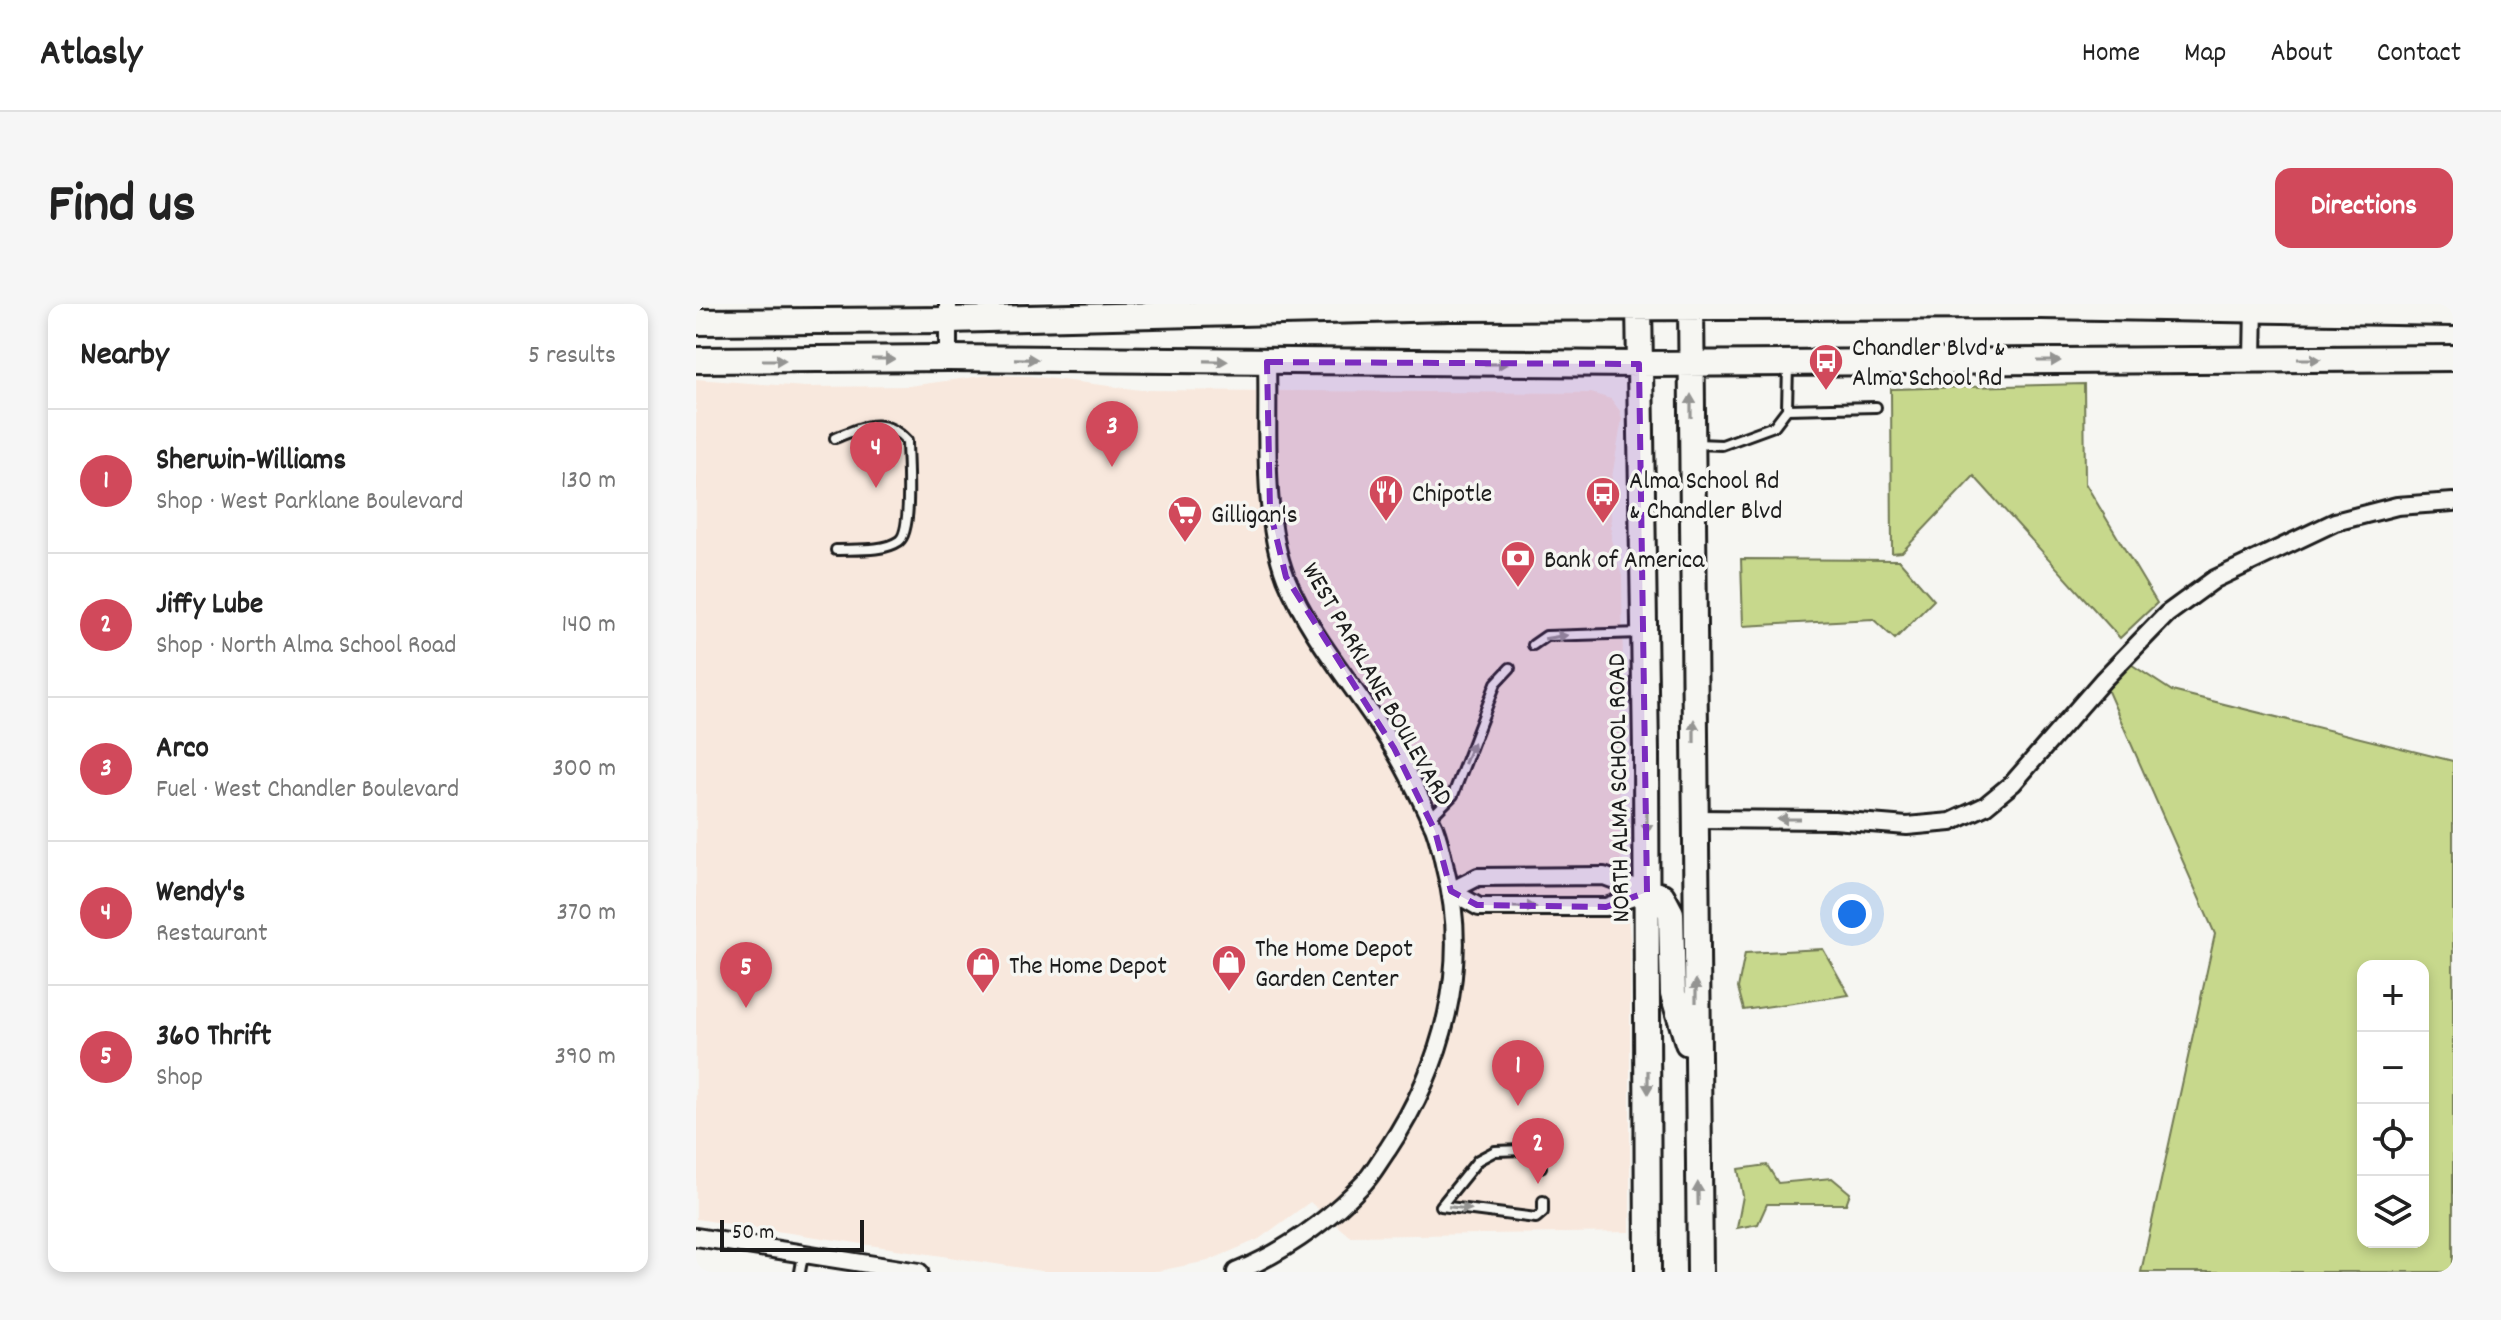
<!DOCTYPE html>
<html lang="en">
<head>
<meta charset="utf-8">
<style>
  body { margin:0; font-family:Dekko,sans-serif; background:#f6f6f6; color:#222 }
  .controls { position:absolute; right:24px; bottom:24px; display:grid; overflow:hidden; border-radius:16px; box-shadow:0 4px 12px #0003 }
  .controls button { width:72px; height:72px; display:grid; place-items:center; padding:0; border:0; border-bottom:2px solid #e0e0e0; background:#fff; color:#222; font:40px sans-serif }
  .scale { position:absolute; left:24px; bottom:20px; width:144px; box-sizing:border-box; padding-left:8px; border:4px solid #1c1c1c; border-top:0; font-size:22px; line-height:28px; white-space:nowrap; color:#1c1c1c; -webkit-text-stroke:6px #f6f6f2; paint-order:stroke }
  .you { position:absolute; left:1156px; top:610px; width:28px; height:28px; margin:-20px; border:6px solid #fff; border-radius:50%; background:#1a73e8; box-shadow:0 0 0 12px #1a73e833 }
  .badge { display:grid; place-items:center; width:52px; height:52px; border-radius:50%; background:#d1495b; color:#fff; font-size:26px; font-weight:700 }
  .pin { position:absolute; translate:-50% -66px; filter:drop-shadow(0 2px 4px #0008) }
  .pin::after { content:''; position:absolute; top:42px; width:28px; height:24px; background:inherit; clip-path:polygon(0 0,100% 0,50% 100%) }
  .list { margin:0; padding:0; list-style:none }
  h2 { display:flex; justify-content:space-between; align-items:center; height:104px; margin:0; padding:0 32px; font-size:34px }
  h2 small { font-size:26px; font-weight:400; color:#767676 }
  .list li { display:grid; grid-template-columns:52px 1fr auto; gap:24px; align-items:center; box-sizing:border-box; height:144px; padding:0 32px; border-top:2px solid #e0e0e0 }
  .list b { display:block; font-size:30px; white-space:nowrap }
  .list p { margin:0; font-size:26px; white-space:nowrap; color:#767676 }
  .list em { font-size:26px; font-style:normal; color:#767676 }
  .icon { flex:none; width:44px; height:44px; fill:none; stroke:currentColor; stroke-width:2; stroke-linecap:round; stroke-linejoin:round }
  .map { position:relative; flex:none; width:1757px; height:968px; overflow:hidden; border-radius:16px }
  header { display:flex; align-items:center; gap:48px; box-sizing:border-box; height:112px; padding:0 40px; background:#fff; border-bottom:2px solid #e0e0e0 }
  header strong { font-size:38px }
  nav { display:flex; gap:44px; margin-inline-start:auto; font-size:28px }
  .intro { display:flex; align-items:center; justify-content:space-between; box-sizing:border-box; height:192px; padding:0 48px }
  h1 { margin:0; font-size:56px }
  .button { padding:20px 36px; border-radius:16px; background:#d1495b; color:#fff; font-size:28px; font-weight:700 }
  main { display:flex; gap:48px; padding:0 48px }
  aside { flex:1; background:#fff; border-radius:16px; box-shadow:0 4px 12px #0003 }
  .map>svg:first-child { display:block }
</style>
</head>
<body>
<header>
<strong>Atlasly</strong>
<nav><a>Home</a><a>Map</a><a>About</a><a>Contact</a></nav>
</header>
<div class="intro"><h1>Find us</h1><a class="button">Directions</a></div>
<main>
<aside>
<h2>Nearby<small>5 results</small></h2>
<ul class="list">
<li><span class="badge">1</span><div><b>Sherwin-Williams</b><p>Shop · West Parklane Boulevard</p></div><em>130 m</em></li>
<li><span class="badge">2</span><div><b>Jiffy Lube</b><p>Shop · North Alma School Road</p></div><em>140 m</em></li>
<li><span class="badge">3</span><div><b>Arco</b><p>Fuel · West Chandler Boulevard</p></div><em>300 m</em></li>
<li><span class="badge">4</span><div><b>Wendy's</b><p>Restaurant</p></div><em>370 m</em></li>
<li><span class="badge">5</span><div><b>360 Thrift</b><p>Shop</p></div><em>390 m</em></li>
</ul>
</aside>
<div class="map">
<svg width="1757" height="968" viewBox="0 0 1757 968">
  <rect width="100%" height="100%" fill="#f6f6f2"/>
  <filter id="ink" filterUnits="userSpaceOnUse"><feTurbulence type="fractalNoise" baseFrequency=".0125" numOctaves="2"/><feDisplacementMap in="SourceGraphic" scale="16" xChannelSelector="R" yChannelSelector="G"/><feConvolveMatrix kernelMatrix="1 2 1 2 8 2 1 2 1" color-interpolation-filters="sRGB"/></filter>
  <g filter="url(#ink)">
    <path fill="#f8e8dd" d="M 293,71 L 334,72 L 445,86 L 895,89 L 915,95 L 924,107 L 926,115 L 915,179 L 915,235 L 926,272 L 927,371 L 922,451 L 924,538 L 934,634 L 934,928 L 653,932 L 614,898 L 563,935 L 512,957 L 457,968 L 352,968 L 0,915 L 0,75 L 109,83 L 213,82 Z"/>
    <path fill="#c7d88c" stroke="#727a54" stroke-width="2" fill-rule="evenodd" d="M 1388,80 L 1389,179 L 1461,299 L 1424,334 L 1278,172 L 1206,248 L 1196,249 L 1195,85 Z
      M 1045,255 L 1203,256 L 1238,296 L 1199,335 L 1177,315 L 1047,322 Z
      M 1427,355 L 1476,387 L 1757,457 L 1757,968 L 1445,968 L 1519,630 L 1407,376 ZM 1667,662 L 1727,662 L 1727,938 L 1667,938 Z
      M 1127,645 L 1153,691 L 1048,706 L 1042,684 L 1049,649 Z
      M 1071,861 L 1082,879 L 1136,874 L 1154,889 L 1150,900 L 1071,900 L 1062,920 L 1041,924 L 1047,892 L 1042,865 Z"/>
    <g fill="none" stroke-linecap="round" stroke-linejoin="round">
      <g stroke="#1c1c1c" stroke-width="14">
        <path id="service" d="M 1091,105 L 1180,103
          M 139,134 C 167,123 187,111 211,137 C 211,156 217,227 203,237 C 187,248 158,245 140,246
          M 1000,140 L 1026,141 L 1078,122 L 1091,105 L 1092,61
          M 837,341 L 850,332 L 945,329
          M 734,514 L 757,491 L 800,379 L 814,364
          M 845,863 L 840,852 L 828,846 L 799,847 L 782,856 L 745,902 L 840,914 L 847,908 L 847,897
          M 104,968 L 107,951"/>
      </g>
      <g stroke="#1c1c1c" stroke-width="22">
        <path id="minor" d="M 252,0 L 252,54
          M 1557,55 L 1558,0
          M 998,515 L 1138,516 L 1211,522 L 1255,518 L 1289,502 L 1317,479 L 1407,376 L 1471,310 L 1519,275 L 1639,218 L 1701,202 L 1757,198
          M 755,587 L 783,603 L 910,603 L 951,588
          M 755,587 L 782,573 L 908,572 L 951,588
          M 0,933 L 223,968
          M 540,968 C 588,948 632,917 668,879 C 677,869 684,856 692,845 C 747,762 775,661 749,564 C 746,550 743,536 738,523 C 725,496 712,467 696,442 C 662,386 615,335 590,274 C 565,209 573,126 571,58"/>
      </g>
      <g stroke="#1c1c1c" stroke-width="30">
        <path id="secondary" d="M 943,0 L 950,448 L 952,968
          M 995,0 L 1004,968
          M 0,18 L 252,16 L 754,4 L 1345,2 L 1757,9
          M 0,56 L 252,54 L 943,60 L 1757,54
          M 951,588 L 966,592 L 975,609 L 977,690 L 992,739"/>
      </g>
      <use href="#service" stroke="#f6f6f2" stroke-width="8"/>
      <use href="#minor" stroke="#f6f6f2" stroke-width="16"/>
      <use href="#secondary" stroke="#f6f6f2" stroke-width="24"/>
    </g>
    <defs><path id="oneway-solid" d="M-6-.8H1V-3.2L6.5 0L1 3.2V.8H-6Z" transform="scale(2)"/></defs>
    <g fill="#949492">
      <use href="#oneway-solid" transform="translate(187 55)"/>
      <use href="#oneway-solid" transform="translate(330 55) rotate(1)"/>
      <use href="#oneway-solid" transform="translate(1613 55)"/>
      <use href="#oneway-solid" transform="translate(78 56)"/>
      <use href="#oneway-solid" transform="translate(520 57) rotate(1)"/>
      <use href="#oneway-solid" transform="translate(1353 57)"/>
      <use href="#oneway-solid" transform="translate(800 60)"/>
      <use href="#oneway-solid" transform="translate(995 102) rotate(-90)"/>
      <use href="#oneway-solid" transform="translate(860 333) rotate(-9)"/>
      <use href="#oneway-solid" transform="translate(998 427) rotate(-90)"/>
      <use href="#oneway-solid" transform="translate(773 449) rotate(-68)"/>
      <use href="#oneway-solid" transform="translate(1093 515) rotate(-180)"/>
      <use href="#oneway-solid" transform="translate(951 518) rotate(90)"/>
      <use href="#oneway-solid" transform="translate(829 603)"/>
      <use href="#oneway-solid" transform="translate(1000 687) rotate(-90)"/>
      <use href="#oneway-solid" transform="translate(952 778) rotate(90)"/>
      <use href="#oneway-solid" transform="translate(1002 890) rotate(-91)"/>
      <use href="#oneway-solid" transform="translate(764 904) rotate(7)"/>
    </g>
  </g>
  <path fill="#7b2cbf" fill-opacity="0.2" stroke="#7b2cbf" stroke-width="6" stroke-dasharray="16 10" stroke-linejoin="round" d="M 571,58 L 943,60 L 951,588 L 910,603 L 781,601 L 755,587 L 739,527 L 698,444 L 590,273 L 574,207 Z"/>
  <defs>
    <g id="bus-pin" transform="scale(1.8)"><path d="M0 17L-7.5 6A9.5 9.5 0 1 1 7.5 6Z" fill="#d1495b" stroke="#f6f6f2"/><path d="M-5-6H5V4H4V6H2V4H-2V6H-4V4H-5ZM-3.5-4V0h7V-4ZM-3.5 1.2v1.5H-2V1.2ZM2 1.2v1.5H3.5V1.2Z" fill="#fff"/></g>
    <g id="restaurant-pin" transform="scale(1.8)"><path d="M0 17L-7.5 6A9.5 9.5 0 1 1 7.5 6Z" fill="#d1495b" stroke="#f6f6f2"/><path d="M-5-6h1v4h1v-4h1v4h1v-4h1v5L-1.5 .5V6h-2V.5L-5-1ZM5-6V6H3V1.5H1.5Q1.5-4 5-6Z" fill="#fff"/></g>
    <g id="supermarket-pin" transform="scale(1.8)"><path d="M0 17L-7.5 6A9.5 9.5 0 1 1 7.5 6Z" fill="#d1495b" stroke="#f6f6f2"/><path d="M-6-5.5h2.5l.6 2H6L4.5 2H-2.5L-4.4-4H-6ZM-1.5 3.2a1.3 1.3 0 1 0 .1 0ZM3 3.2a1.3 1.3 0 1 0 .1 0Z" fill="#fff"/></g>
    <g id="bank-pin" transform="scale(1.8)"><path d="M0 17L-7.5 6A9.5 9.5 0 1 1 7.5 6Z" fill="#d1495b" stroke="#f6f6f2"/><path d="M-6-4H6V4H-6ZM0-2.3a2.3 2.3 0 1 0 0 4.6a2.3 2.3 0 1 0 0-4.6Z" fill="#fff"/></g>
    <g id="shop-pin" transform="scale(1.8)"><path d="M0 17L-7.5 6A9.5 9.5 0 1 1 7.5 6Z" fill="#d1495b" stroke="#f6f6f2"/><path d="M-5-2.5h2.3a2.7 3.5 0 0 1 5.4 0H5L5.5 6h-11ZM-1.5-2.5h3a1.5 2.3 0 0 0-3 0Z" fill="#fff"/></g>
  </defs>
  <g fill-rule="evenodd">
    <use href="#bus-pin" x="1130" y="57"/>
    <use href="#restaurant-pin" x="690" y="188"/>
    <use href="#bus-pin" x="907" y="190"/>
    <use href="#supermarket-pin" x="489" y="209"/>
    <use href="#bank-pin" x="822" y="254"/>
    <use href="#shop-pin" x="533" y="658"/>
    <use href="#shop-pin" x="287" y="660"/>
  </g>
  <g text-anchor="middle" stroke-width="7" stroke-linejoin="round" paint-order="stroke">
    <g font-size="26" fill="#1c1c1c" stroke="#f6f6f2" text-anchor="start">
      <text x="1156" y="51">Chandler Blvd &amp;<tspan x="1156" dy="30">Alma School Rd</tspan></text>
      <text x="933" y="184">Alma School Rd<tspan x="933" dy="30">&amp; Chandler Blvd</tspan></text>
      <text x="716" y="197">Chipotle</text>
      <text x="515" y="218">Gilligan's</text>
      <text x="848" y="263">Bank of America</text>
      <text x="559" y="652">The Home Depot<tspan x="559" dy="30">Garden Center</tspan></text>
      <text x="313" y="669">The Home Depot</text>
    </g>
    <g font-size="26" fill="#1c1c1c" stroke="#f6f6f2">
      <text transform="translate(683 379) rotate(60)" y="9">WEST PARKLANE BOULEVARD</text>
      <text transform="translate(921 484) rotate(-91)" y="9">NORTH ALMA SCHOOL ROAD</text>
    </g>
  </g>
</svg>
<div class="controls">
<button>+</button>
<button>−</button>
<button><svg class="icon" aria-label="locate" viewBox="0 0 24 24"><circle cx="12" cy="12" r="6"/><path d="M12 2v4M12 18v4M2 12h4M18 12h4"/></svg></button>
<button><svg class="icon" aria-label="layers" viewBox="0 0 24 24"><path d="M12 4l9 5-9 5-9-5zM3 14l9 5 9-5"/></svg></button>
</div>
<div class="scale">50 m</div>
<div class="you"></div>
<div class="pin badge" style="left:822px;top:802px">1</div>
<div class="pin badge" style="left:842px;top:880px">2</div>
<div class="pin badge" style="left:416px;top:163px">3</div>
<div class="pin badge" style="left:180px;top:184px">4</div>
<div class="pin badge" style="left:50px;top:704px">5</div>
</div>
</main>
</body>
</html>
